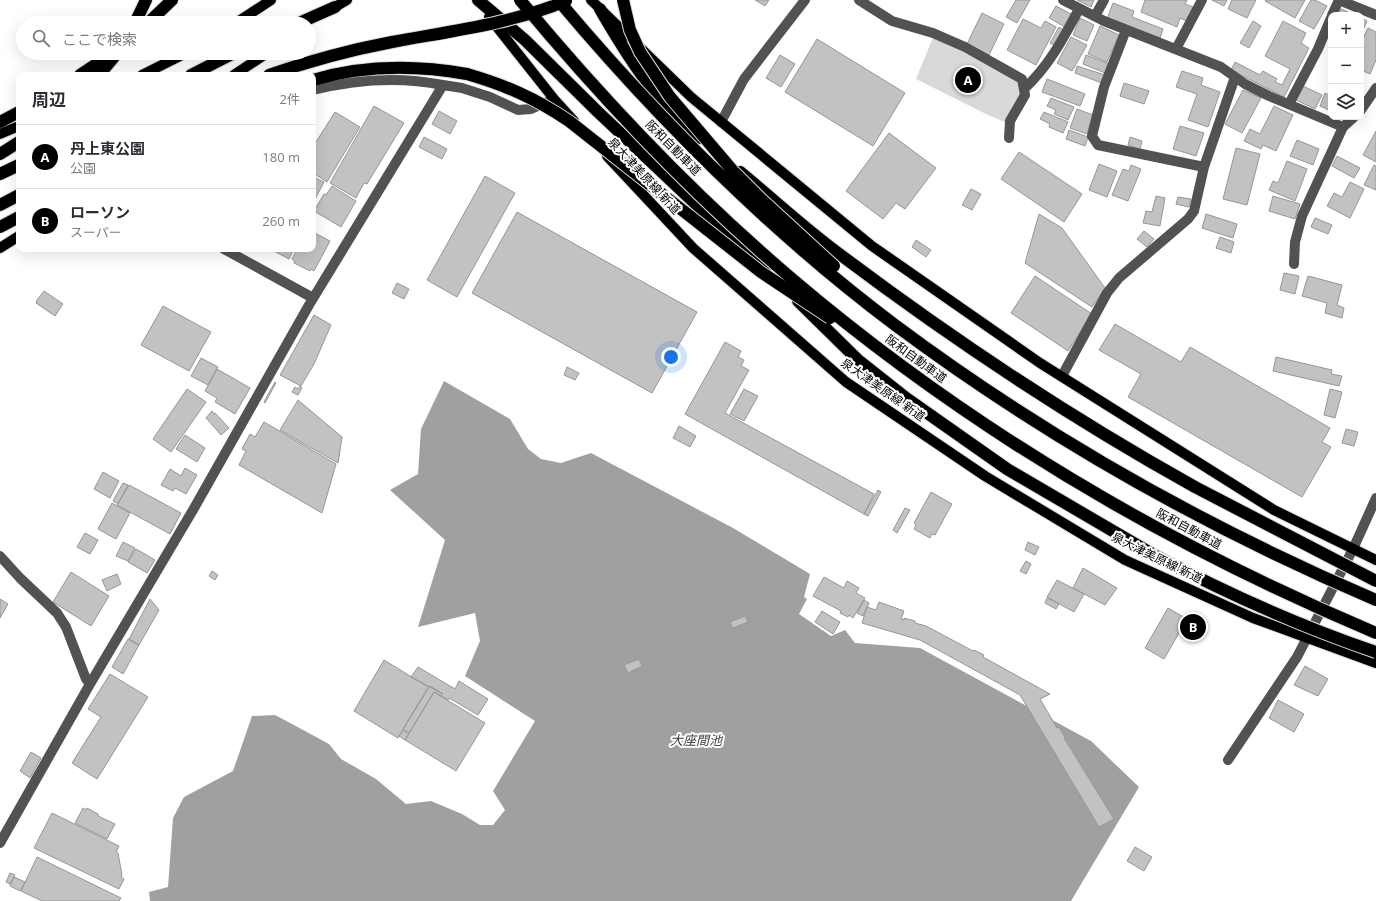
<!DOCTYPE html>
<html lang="ja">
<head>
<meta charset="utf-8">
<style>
  body { margin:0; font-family:"Open Sans","Noto Sans JP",sans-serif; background:#f7f7f7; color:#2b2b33 }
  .controls { position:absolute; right:12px; top:12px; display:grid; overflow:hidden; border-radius:8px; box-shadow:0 4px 16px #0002 }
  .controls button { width:36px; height:36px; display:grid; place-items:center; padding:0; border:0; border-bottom:1px solid #e1e1e2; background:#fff; color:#2b2b33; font:20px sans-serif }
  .you { position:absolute; left:671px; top:357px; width:14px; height:14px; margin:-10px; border:3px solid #fff; border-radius:50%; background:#1a73e8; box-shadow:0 0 0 6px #1a73e833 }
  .badge { display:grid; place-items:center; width:26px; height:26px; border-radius:50%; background:#000; color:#fff; font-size:13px; font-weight:700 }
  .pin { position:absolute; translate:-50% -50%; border:2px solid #fff; box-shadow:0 1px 4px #0006 }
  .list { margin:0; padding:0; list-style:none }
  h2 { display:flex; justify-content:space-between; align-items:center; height:52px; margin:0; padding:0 16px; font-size:17px }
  h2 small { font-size:13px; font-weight:400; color:#7c7c81 }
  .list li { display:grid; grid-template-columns:26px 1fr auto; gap:12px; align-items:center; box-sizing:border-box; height:64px; padding:0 16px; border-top:1px solid #e1e1e2 }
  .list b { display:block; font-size:15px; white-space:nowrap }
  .list p { margin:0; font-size:13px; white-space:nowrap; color:#7c7c81 }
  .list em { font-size:13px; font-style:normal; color:#7c7c81 }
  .icon { flex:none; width:22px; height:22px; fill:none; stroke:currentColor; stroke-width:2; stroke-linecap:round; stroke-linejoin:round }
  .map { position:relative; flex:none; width:1376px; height:901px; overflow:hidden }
  .search { position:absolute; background:#fff; box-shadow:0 4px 16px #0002; left:16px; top:16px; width:300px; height:44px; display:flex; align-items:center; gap:10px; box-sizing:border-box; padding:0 14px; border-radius:22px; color:#7c7c81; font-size:15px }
  .panel { position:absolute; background:#fff; box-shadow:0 4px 16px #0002; left:16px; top:72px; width:300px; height:180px; border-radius:8px }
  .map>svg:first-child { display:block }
</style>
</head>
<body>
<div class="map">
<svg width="1376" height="901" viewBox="0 0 1376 901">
  <rect width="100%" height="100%" fill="#fff"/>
  <path fill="#d9d9d9" d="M 934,35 L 1020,81 L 1024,89 L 1007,123 L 986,114 L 916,79 Z"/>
  <path fill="#a0a0a0" d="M 444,381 L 510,419 L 528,449 L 541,459 L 561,463 L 591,453 L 733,528 L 810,574 L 804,597 L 807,599 L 799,614 L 831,636 L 845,630 L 855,643 L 920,648 L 1091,741 L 1139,787 L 1071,901 L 150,901 L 149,892 L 168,887 L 173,818 L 184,797 L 233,771 L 252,716 L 275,715 L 305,731 L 329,744 L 341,759 L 376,779 L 406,804 L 431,801 L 462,814 L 480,825 L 493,825 L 505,810 L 493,791 L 535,721 L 465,676 L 480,641 L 475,613 L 418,627 L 445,540 L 390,490 L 418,474 L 421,429 Z"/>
  <path fill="#c2c2c2" stroke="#969696" d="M 755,0 L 769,0 L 765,6 Z
    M 1016,0 L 1030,0 L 1017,23 L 1006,17 Z
    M 1077,0 L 1094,0 L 1091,7 Z
    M 1145,0 L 1187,0 L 1185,4 L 1193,7 L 1187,21 L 1180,18 L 1177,27 L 1141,12 Z
    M 1212,0 L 1227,0 L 1224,6 Z
    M 1232,0 L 1256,0 L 1247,18 L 1228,9 Z
    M 1266,0 L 1305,0 L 1295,18 L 1265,1 Z
    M 1311,0 L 1315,0 L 1327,6 L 1314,29 L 1299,21 Z
    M 1113,3 L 1134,11 L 1132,17 L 1163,29 L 1160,38 L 1107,19 Z
    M 1056,6 L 1071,14 L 1065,27 L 1049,18 Z
    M 1341,9 L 1355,15 L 1338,15 Z
    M 982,13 L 1004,24 L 989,55 L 967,44 Z
    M 1080,18 L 1094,25 L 1087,41 L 1073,35 Z
    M 1361,18 L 1367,21 L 1363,30 L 1361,29 Z
    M 1023,19 L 1041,28 L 1045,21 L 1056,27 L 1036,65 L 1007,50 Z
    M 1253,21 L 1261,26 L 1249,48 L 1240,43 Z
    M 1283,21 L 1306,33 L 1301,43 L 1309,48 L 1284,97 L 1231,70 L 1235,62 L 1260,75 L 1263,71 L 1277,79 L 1275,82 L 1282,85 L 1290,69 L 1265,56 Z
    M 1100,26 L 1119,35 L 1107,62 L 1088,54 Z
    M 1059,27 L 1065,31 L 1056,46 L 1050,43 Z
    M 1368,28 L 1376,32 L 1376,60 L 1370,74 L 1361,70 L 1361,43 Z
    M 1071,37 L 1087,45 L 1072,71 L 1057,63 Z
    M 817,39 L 905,93 L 873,146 L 785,92 Z
    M 780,55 L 795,64 L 781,87 L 766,78 Z
    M 1086,55 L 1109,64 L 1105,73 L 1083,64 Z
    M 1077,66 L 1105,75 L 1102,83 L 1075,73 Z
    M 1182,71 L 1203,78 L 1201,85 L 1220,92 L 1208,127 L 1188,120 L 1197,94 L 1176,87 Z
    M 1047,79 L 1085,94 L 1080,106 L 1042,92 Z
    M 1124,83 L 1149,91 L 1144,104 L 1120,96 Z
    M 1303,86 L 1322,95 L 1315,109 L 1296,100 Z
    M 1243,90 L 1261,98 L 1242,133 L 1225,124 Z
    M 1325,93 L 1331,96 L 1331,111 L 1320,106 Z
    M 1051,98 L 1074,107 L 1068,120 L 1054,114 L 1056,110 L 1047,106 Z
    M 374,106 L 404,123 L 367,184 L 364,183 L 356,198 L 330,183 Z
    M 1274,106 L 1293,115 L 1276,151 L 1263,145 L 1261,149 L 1244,141 L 1250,129 L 1260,134 Z
    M 1077,109 L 1093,115 L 1087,134 L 1070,128 Z
    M 439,111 L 457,121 L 450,134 L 432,124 Z
    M 335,112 L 360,127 L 327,182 L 313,173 L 313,140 L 316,142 Z
    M 1044,112 L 1068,122 L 1063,133 L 1049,127 L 1050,124 L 1040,119 Z
    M 1180,126 L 1204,133 L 1196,156 L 1173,149 Z
    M 1069,130 L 1088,137 L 1085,146 L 1066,139 Z
    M 1376,131 L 1376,162 L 1363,155 Z
    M 889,133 L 936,168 L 905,209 L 896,203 L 883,219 L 846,191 Z
    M 424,137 L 447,149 L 442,159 L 419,147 Z
    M 1130,137 L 1142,141 L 1140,149 L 1128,145 Z
    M 1297,140 L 1319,149 L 1313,165 L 1290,156 Z
    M 1236,148 L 1260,154 L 1247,205 L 1223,199 Z
    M 1019,152 L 1082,194 L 1064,222 L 1001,179 Z
    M 1337,156 L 1360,168 L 1354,178 L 1332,166 Z
    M 1287,161 L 1307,169 L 1295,201 L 1269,190 L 1273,181 L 1278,183 Z
    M 1099,164 L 1117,171 L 1107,197 L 1089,190 Z
    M 1131,165 L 1141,169 L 1128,201 L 1112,195 L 1123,169 L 1129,171 Z
    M 1374,165 L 1376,166 L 1376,190 L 1364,185 Z
    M 485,176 L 515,193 L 457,297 L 427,280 Z
    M 313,177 L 324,182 L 313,203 Z
    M 1350,182 L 1364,189 L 1350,218 L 1327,206 L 1334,193 L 1342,197 Z
    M 332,186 L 356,201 L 341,227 L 314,211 L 324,194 L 326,195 Z
    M 971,189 L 981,194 L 972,210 L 962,205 Z
    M 1156,196 L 1165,198 L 1160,226 L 1143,223 L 1146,211 L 1152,212 Z
    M 1273,196 L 1300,204 L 1295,219 L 1269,211 Z
    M 1178,197 L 1191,199 L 1189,207 L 1176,204 Z
    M 517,212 L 697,312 L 652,393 L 472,293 Z
    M 1039,214 L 1062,228 L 1105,288 L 1092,307 L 1025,263 Z
    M 1206,214 L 1237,224 L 1233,238 L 1202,228 Z
    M 1315,218 L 1332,225 L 1328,234 L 1311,227 Z
    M 1144,231 L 1154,239 L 1147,247 L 1137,239 Z
    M 313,232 L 330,241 L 314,271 L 311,269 L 310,271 L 294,263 L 295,261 L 292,259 L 297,249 L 313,249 Z
    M 1220,237 L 1234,242 L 1231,253 L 1216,248 Z
    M 916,240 L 931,250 L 926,257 L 912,247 Z
    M 270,249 L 294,249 L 289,259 Z
    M 1284,273 L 1299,276 L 1295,294 L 1280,290 Z
    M 1035,276 L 1092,314 L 1068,351 L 1011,313 Z
    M 1308,276 L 1342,285 L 1337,305 L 1344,308 L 1342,318 L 1325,313 L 1327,303 L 1302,296 Z
    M 397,283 L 409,289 L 404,299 L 392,293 Z
    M 44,291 L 63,304 L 55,316 L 36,303 L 37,300 Z
    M 163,306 L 211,332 L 189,371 L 141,345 Z
    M 314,315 L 331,325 L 314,364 L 301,386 L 280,375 Z
    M 1115,324 L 1181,362 L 1190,347 L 1330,428 L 1322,442 L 1331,447 L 1302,497 L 1128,397 L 1141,374 L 1099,350 Z
    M 725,342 L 741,351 L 738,357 L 744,360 L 741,366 L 749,370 L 725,413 L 874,494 L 864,514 L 685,414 Z
    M 1276,357 L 1332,370 L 1331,374 L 1342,376 L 1339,386 L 1273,371 Z
    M 201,358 L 218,367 L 208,385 L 191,376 Z
    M 567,367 L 579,373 L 575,380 L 564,375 Z
    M 217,369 L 250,388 L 235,414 L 215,402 L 217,398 L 205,391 Z
    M 275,382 L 276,383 L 265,403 L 264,402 Z
    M 300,386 L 302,388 L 298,395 L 292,392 L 295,387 L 298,389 Z
    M 187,389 L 206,402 L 171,452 L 153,439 Z
    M 744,389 L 758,396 L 744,421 L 730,414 Z
    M 1330,389 L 1342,392 L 1335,418 L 1324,415 Z
    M 298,400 L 342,437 L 338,463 L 280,430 Z
    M 212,411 L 214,414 L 215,413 L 229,428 L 221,435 L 206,418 Z
    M 264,422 L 336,464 L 322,513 L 239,465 L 246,451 L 242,449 L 250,434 L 255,437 Z
    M 679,426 L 696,436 L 690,447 L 673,438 Z
    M 1346,429 L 1358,432 L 1354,446 L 1342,443 Z
    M 185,435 L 205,448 L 197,462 L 176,449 Z
    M 185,468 L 197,475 L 186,494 L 175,488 L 173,491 L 161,485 L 170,469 L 181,476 Z
    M 103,472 L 119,481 L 110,498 L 94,489 Z
    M 123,483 L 128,485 L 118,504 L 113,501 Z
    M 129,485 L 181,513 L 170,534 L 117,505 Z
    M 878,490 L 881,492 L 868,516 L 864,514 Z
    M 931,492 L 952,504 L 935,535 L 932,534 L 930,538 L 914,529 L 916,525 L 914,523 Z
    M 112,503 L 130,513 L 116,539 L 98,529 Z
    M 905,508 L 910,510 L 897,533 L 893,530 Z
    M 85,533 L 98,540 L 90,554 L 77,547 Z
    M 123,542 L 135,548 L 128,561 L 116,556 Z
    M 1028,542 L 1039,547 L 1035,555 L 1025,550 Z
    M 136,549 L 155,560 L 147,573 L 128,562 Z
    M 1026,561 L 1031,564 L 1026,574 L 1020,571 Z
    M 1083,568 L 1117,588 L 1105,605 L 1073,588 Z
    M 212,571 L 218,575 L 215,580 L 209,576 Z
    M 71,572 L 109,596 L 91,626 L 53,602 Z
    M 117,574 L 121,584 L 107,591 L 102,580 Z
    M 824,577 L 844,588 L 847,581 L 859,588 L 856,593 L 865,598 L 853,618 L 849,615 L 848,617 L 840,613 L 841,611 L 813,596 Z
    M 1057,580 L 1084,594 L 1074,612 L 1047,597 Z
    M 1047,598 L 1059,604 L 1056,609 L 1045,603 Z
    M 0,599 L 8,604 L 0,618 Z
    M 150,599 L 159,610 L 139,645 L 129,639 Z
    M 864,600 L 869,603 L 863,616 L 857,613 Z
    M 879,602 L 904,611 L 901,619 L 904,620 L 904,618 L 915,621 L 915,623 L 926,626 L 973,651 L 974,650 L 984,655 L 983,657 L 1050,694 L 1040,699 L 1057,728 L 1059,727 L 1065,737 L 1064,738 L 1114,819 L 1099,827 L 1020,695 L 920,640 L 862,623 L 867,607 L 876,610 Z
    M 1168,608 L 1187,619 L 1164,659 L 1145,648 Z
    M 822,611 L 840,622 L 833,634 L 815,622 Z
    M 745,616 L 748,622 L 733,628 L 730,622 Z
    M 128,639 L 139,645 L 123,674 L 112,667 Z
    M 639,659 L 642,666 L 628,673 L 624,665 Z
    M 384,660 L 428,687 L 398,738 L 354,711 Z
    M 1305,666 L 1328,679 L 1318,696 L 1294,685 Z
    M 418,667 L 455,689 L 459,681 L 488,699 L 478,715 L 449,698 L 448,700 L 441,696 L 443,694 L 411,677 Z
    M 110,674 L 148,697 L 97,779 L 72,763 L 101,717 L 88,709 Z
    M 430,686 L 443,694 L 441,696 L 434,692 L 409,733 L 403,729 Z
    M 434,692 L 485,723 L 456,771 L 405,740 Z
    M 1278,700 L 1304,714 L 1294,732 L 1269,718 Z
    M 403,730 L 409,734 L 405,740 L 399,736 Z
    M 31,752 L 41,758 L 30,778 L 20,771 Z
    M 83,808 L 86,810 L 87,808 L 98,814 L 98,816 L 115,824 L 107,839 L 75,823 Z
    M 52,813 L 119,846 L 116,852 L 118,853 L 122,875 L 121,877 L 124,879 L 119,889 L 34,848 Z
    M 1135,847 L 1152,857 L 1144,871 L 1127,861 Z
    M 37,857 L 121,898 L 119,901 L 42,901 L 21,891 Z
    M 10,873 L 15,875 L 10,884 L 6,882 Z
    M 14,877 L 25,882 L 20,891 L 10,886 Z"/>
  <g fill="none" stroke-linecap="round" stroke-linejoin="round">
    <g stroke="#dbdbdb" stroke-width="12">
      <path id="major" d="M 591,0 L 691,97 L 872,246 L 1040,363 L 1274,510 L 1376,560
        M 330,10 L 347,0
        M 489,17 L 554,99 L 574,121
        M 236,23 L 271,0
        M 142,75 L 186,53
        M 234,75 L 267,53
        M 0,134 L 19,126
        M 607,156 L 693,248 L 846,382 L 985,476 L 1125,560 L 1253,618 L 1376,663
        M 0,248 L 19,236"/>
    </g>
    <g stroke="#dbdbdb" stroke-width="14">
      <path id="highway" d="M 478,0 L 525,40 L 598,112 L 766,270
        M 600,9 C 629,59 655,100 700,138
        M 135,23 L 146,0
        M 148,23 L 172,0
        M 299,23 L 335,7
        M 80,75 L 113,53
        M 99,75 L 114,57
        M 191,75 L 234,53
        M 313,80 C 363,65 416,65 467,74
        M 0,122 L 19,112
        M 0,154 L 19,142
        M 740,172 C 773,199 804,228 838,253 C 952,339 1071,418 1195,487
        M 0,174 L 19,165
        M 0,205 L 19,195
        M 0,227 L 19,217
        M 798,301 L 858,360 L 906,398 L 1007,469 L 1154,555"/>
    </g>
    <path stroke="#525252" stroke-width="10" d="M 859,0 L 892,21 L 933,33 L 965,47 L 1022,79 L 1025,95 L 1010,121 L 1009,138
      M 1063,0 L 1104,21 L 1221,67 L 1245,84 L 1269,96 L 1343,127
      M 1332,15 L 1339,0 L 1376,15
      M 1095,16 L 1104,0
      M 1126,30 L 1104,87 L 1092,136 L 1098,145 L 1204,167
      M 1176,49 L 1202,0
      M 1024,89 C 1049,66 1063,39 1079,9
      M 313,90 C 357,79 398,76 443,85
      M 1289,104 L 1318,49 L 1331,18
      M 1361,110 L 1376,88
      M 721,122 L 744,79 L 805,0
      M 224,249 L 313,298
      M 1294,264 L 1295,242 L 1302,216 L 1343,127 L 1354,117
      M 1062,376 L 1107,293 L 1119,278 L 1188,219 L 1194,211 L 1204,167 L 1235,77
      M 0,556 L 20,578 L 57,613 L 66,627 L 86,679 L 90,684
      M 1228,760 L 1297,657 L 1353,549 L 1376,498
      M 0,843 L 90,684 L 193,510 L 309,305 L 443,85 L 462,88 L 490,97 L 518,110 L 531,109 L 547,102"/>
    <use href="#major" stroke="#000" stroke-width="10"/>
    <use href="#highway" stroke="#000" stroke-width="12"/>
    <g stroke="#dbdbdb" stroke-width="14" stroke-linecap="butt">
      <path id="highway-bridge" d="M 520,0 C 603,100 692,194 791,278 C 965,426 1165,544 1376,633
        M 558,0 C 658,119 770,231 895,325 C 1044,436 1205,527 1376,600
        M 623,0 L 630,30 L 640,52 L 670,97 L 733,171 L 762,200 L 834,266
        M 467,74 C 505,85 535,98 569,121 L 761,272 L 830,318
        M 269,75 C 309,61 350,50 392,42 C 451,31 510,24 566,1
        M 1195,487 L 1376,581
        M 1154,555 C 1226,593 1299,626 1376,652"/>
    </g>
    <use href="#highway-bridge" stroke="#000" stroke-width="12"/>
  </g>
  <g text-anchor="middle" stroke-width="4" stroke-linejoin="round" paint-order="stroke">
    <g font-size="12" fill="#000" stroke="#fff">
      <text transform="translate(673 148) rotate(45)" y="4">阪和自動車道</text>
      <text transform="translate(644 176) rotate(47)" y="4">泉大津美原線 新道</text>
      <text transform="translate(916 359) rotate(36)" y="4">阪和自動車道</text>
      <text transform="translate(883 390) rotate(35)" y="4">泉大津美原線 新道</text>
      <text transform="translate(1189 529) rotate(28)" y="4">阪和自動車道</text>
      <text transform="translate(1157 558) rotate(26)" y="4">泉大津美原線 新道</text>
    </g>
    <g font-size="13" font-style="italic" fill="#414141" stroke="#fff">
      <text x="696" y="745">大座間池</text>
    </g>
  </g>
</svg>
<div class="controls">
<button>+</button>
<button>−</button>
<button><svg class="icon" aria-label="layers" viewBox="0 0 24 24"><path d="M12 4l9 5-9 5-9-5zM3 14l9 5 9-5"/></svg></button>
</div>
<div class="you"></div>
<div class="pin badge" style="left:968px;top:80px">A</div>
<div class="pin badge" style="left:1193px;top:627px">B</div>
<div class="search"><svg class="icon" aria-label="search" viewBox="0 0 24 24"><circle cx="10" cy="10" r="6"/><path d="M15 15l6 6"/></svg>ここで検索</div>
<section class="panel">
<h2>周辺<small>2件</small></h2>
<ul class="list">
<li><span class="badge">A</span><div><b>丹上東公園</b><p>公園</p></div><em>180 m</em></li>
<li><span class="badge">B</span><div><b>ローソン</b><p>スーパー</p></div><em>260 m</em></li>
</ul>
</section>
</div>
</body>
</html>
